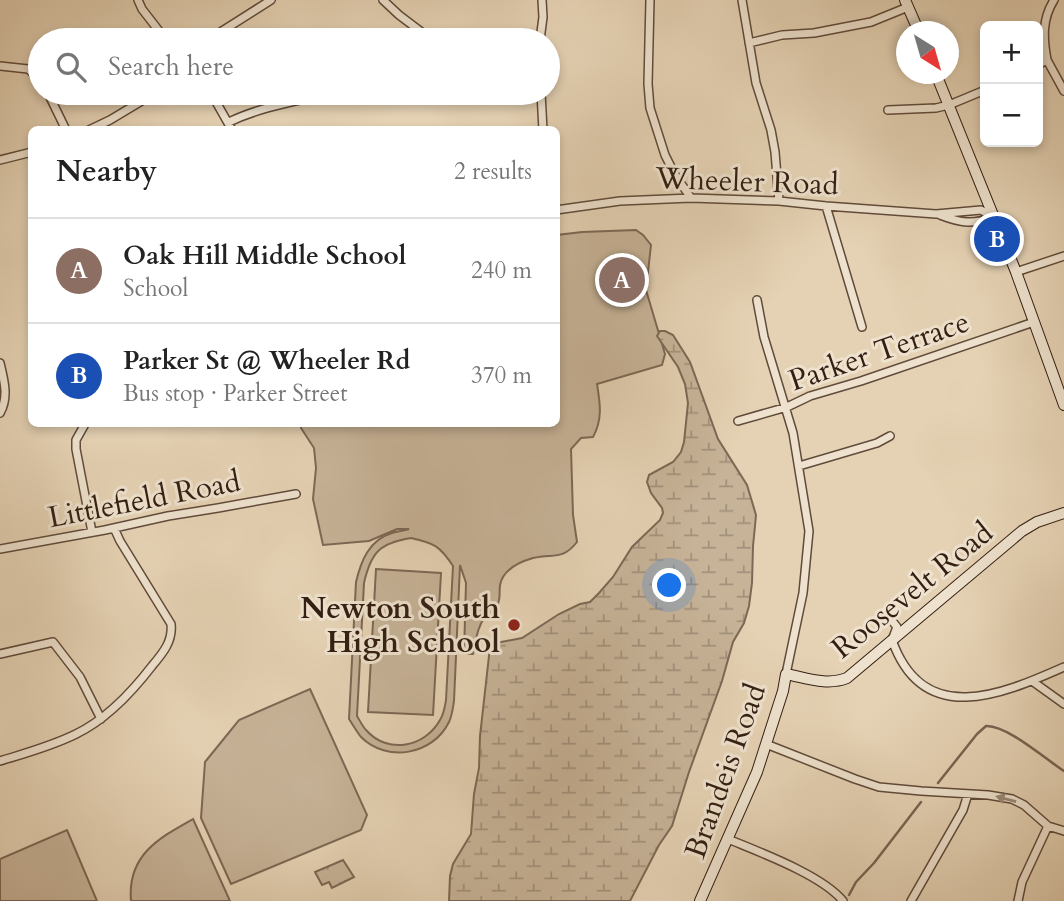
<!DOCTYPE html>
<html lang="en">
<head>
<meta charset="utf-8">
<style>
  body { margin:0; font-family:Cardo,serif; background:#f2f2f2; color:#222 }
  .controls { position:absolute; right:21px; top:21px; display:grid; overflow:hidden; border-radius:10px; box-shadow:0 4px 10px #0003 }
  .controls button { width:63px; height:63px; display:grid; place-items:center; padding:0; border:0; border-bottom:2px solid #e0e0e0; background:#fff; color:#222; font:35px sans-serif }
  .compass { position:absolute; left:896px; top:21px; width:63px; height:63px; border-radius:50%; background:#fff; box-shadow:0 4px 10px #0003; rotate:143deg }
  .you { position:absolute; left:670px; top:586px; width:24px; height:24px; margin:-18px; border:5px solid #fff; border-radius:50%; background:#1a73e8; box-shadow:0 0 0 10px #1a73e833 }
  .badge { display:grid; place-items:center; width:46px; height:46px; border-radius:50%; background:#8f2418; color:#fff; font-size:23px; font-weight:700 }
  .pin { position:absolute; translate:-50% -50%; border:4px solid #fff; box-shadow:0 2px 7px #0006 }
  .list { margin:0; padding:0; list-style:none }
  h2 { display:flex; justify-content:space-between; align-items:center; height:91px; margin:0; padding:0 28px; font-size:30px }
  h2 small { font-size:23px; font-weight:400; color:#767676 }
  .list li { display:grid; grid-template-columns:46px 1fr auto; gap:21px; align-items:center; box-sizing:border-box; height:105px; padding:0 28px; border-top:2px solid #e0e0e0 }
  .list b { display:block; font-size:26px; white-space:nowrap }
  .list p { margin:0; font-size:23px; white-space:nowrap; color:#767676 }
  .list em { font-size:23px; font-style:normal; color:#767676 }
  .icon { flex:none; width:38px; height:38px; fill:none; stroke:currentColor; stroke-width:2; stroke-linecap:round; stroke-linejoin:round }
  .map { position:relative; flex:none; width:1064px; height:901px; overflow:hidden }
  .search { position:absolute; background:#fff; box-shadow:0 4px 10px #0003; left:28px; top:28px; width:532px; height:77px; display:flex; align-items:center; gap:18px; box-sizing:border-box; padding:0 24px; border-radius:38px; color:#767676; font-size:26px }
  .panel { position:absolute; background:#fff; box-shadow:0 4px 10px #0003; left:28px; top:126px; width:532px; height:301px; border-radius:10px }
  .map>svg:first-child { display:block }
</style>
</head>
<body>
<div class="map">
<svg width="1064" height="901" viewBox="0 0 1064 901">
  <defs>
    <pattern id="wetland-marsh" width="20" height="14" patternUnits="userSpaceOnUse" patternTransform="scale(1.75)"><rect width="20" height="14" fill="#c7b398"/><path d="M1 5h8M5 5V1M11 12h8M15 12V8" fill="none" stroke="#a2917b"/></pattern>
    <pattern id="park-tufts" width="24" height="20" patternUnits="userSpaceOnUse" patternTransform="scale(1.75)"><rect width="24" height="20" fill="#c7b398"/><path d="M3 7l-1-3M5 7V3M7 7l1-3M15 17l-1-3M17 17v-4M19 17l1-3" fill="none" stroke="#a2917b"/></pattern>
  </defs>
  <rect width="100%" height="100%" fill="#e5d2b4"/>
  <filter id="stains"><feTurbulence type="fractalNoise" baseFrequency=".00286" numOctaves="4"/><feColorMatrix values="0 0 0 0 .2 0 0 0 0 .09 0 0 0 0 .02 0 0 0 .5 -.17"/></filter>
  <radialGradient id="worn" r=".72"><stop offset=".6" stop-color="#630" stop-opacity="0"/><stop offset="1" stop-color="#630" stop-opacity=".3"/></radialGradient>
  <path fill="#c7b398" stroke="#7d6855" stroke-width="2" fill-rule="evenodd" d="M 636,230 L 643,235 L 651,245 L 646,290 L 665,354 L 662,365 L 597,384 C 600,403 603,419 593,437 L 581,438 L 571,449 L 573,515 L 577,542 C 562,561 553,553 533,558 C 519,562 503,570 500,585 C 499,592 501,599 497,606 C 494,610 488,613 485,617 C 477,627 476,641 473,654 L 464,654 L 466,583 L 460,565 L 454,701 C 453,707 452,716 449,722 C 433,755 387,763 361,737 C 357,732 353,725 349,719 L 356,582 C 361,561 369,540 392,533 C 398,531 404,531 409,529 L 397,529 L 369,541 L 323,545 L 313,499 L 316,468 L 314,448 L 301,428 L 301,424 L 556,424 L 557,235 L 582,232 ZM 411,538 C 434,543 440,546 453,566 L 446,700 C 445,706 444,714 440,720 C 425,747 388,755 366,730 C 363,727 360,721 357,716 L 364,583 C 371,552 380,543 411,538 Z
    M 376,569 L 441,573 L 433,715 L 368,712 Z
    M 310,689 L 367,815 L 361,830 L 231,884 L 201,818 L 205,762 L 239,720 Z
    M 193,819 L 230,901 L 131,901 C 127,855 159,838 193,819 Z
    M 67,830 L 97,901 L 0,901 L 0,859 Z"/>
  <path fill="url(#wetland-marsh)" stroke="#7d6855" stroke-width="2" d="M 660,331 L 665,331 L 673,335 L 690,362 L 718,439 L 747,485 L 756,515 L 755,526 L 753,546 L 752,583 L 749,606 L 744,623 L 733,642 L 722,681 L 689,772 L 672,826 L 659,845 L 630,901 L 449,901 L 450,876 L 453,864 L 471,834 L 474,794 L 479,768 L 480,736 L 490,647 L 496,643 L 522,638 L 559,614 L 580,604 L 590,602 L 599,593 L 613,577 L 632,547 L 660,520 L 663,513 L 662,508 L 651,493 L 647,482 L 649,475 L 673,462 L 681,452 L 684,442 L 688,403 L 685,384 L 678,367 L 657,336 Z"/>
  <path fill="url(#park-tufts)" stroke="#7d6855" stroke-width="2" d="M 343,860 L 354,877 L 332,888 L 329,882 L 322,885 L 315,872 Z"/>
  <g fill="none" stroke-linecap="round" stroke-linejoin="round">
    <path stroke="#796552" stroke-width="2.5" d="M 938,783 L 977,734 L 986,726 C 1007,725 1045,759 1064,771
      M 849,895 L 856,882 L 874,863 L 921,802"/>
    <g stroke="#604b3a" stroke-width="10">
      <path id="street" d="M 138,0 L 142,9 L 166,40
        M 383,0 L 399,15 L 432,40
        M 650,0 L 648,84 L 650,108 L 665,155 L 675,175 L 691,198
        M 742,0 L 756,83 L 771,130 L 775,152 L 779,201
        M 208,40 L 271,0
        M 540,40 L 543,17 L 542,0
        M 749,43 L 782,35 L 814,33 L 871,22 L 908,7
        M 1047,60 L 1064,91
        M 1038,65 L 1047,60 C 1043,38 1042,19 1054,0
        M 0,66 L 28,69 L 40,79
        M 48,93 L 66,130
        M 211,93 L 232,130
        M 541,93 L 543,130
        M 888,110 L 936,108 L 949,105 L 985,90
        M 229,122 C 260,107 297,101 331,93
        M 89,130 L 110,120 L 155,93
        M 0,160 L 32,152
        M 826,206 L 862,327
        M 556,210 L 620,201 L 691,198 L 779,201 L 826,206 L 936,214 L 981,210 L 993,217
        M 940,215 C 961,223 972,225 994,217
        M 1016,272 L 1064,256
        M 757,300 L 764,337 L 793,433 L 809,531 L 803,593 L 786,674
        M 0,363 C 4,380 9,397 0,413
        M 738,421 L 787,407 L 810,396 L 861,381 L 1034,322
        M 85,424 L 76,440 L 76,449 L 92,532
        M 799,466 L 877,443 L 890,436
        M 0,549 L 105,530 L 168,516 L 218,508 L 296,494
        M 893,622 L 897,627 L 892,640 C 923,728 1001,695 1064,667
        M 0,654 L 53,642 L 80,677 L 101,719
        M 1032,681 L 1064,704
        M 766,744 L 855,779 L 879,787 L 921,791 L 988,795 L 1012,799 L 1024,805 L 1048,826 L 1064,831
        M 0,761 C 26,753 52,746 76,734 C 107,719 132,692 152,666 C 163,653 173,641 171,624 L 120,541 L 114,528
        M 728,839 C 759,852 822,875 843,901
        M 911,901 L 963,810 L 968,794
        M 1018,901 L 1022,882 L 1048,826"/>
    </g>
    <g stroke="#331e12" stroke-width="12">
      <path id="secondary" d="M 905,0 L 919,32
        M 936,74 L 1016,272 L 1064,405
        M 700,901 L 757,772 L 783,691 L 786,674 C 807,678 827,686 847,678 L 1022,531 L 1037,522 L 1064,513"/>
    </g>
    <use href="#street" stroke="#eee2ce" stroke-width="7"/>
    <use href="#secondary" stroke="#eee2ce" stroke-width="10"/>
  </g>
  <defs><path id="oneway-solid" d="M-6-.8H1V-3.2L6.5 0L1 3.2V.8H-6Z" transform="scale(1.75)"/></defs>
  <use fill="#9a8a79" href="#oneway-solid" transform="translate(1006 799) rotate(-165)"/>
  <circle fill="#8f2418" stroke="#eee2ce" stroke-width="2.5" cx="514" cy="625" r="7"/>
  <g text-anchor="middle" stroke-width="6" stroke-linejoin="round" paint-order="stroke">
    <g font-size="30" fill="#331e12" stroke="#eee2ce">
      <text transform="translate(747 181) rotate(2)" y="10">Wheeler Road</text>
      <text transform="translate(879 351) rotate(-19)" y="10">Parker Terrace</text>
      <text transform="translate(144 499) rotate(-11)" y="10">Littlefield Road</text>
      <text transform="translate(912 590) rotate(-39)" y="10">Roosevelt Road</text>
      <text transform="translate(725 771) rotate(-70)" y="10">Brandeis Road</text>
    </g>
    <g font-size="30" font-weight="bold" fill="#331e12" stroke="#eee2ce" text-anchor="end">
      <text x="500" y="618">Newton South<tspan x="500" dy="34">High School</tspan></text>
    </g>
  </g>
  <rect width="100%" height="100%" filter="url(#stains)"/>
  <rect width="100%" height="100%" fill="url(#worn)"/>
</svg>
<div class="controls">
<button>+</button>
<button>−</button>
</div>
<svg class="compass" viewBox="-18 -18 36 36"><path d="M0-13l5 13h-10z" fill="#e53935"/><path d="M0 13l5-13h-10z" fill="#767676"/></svg>
<div class="you"></div>
<div class="pin badge" style="left:622px;top:280px;background:#8d6e63">A</div>
<div class="pin badge" style="left:997px;top:239px;background:#1a4fb4">B</div>
<div class="search"><svg class="icon" aria-label="search" viewBox="0 0 24 24"><circle cx="10" cy="10" r="6"/><path d="M15 15l6 6"/></svg>Search here</div>
<section class="panel">
<h2>Nearby<small>2 results</small></h2>
<ul class="list">
<li><span class="badge" style="background:#8d6e63">A</span><div><b>Oak Hill Middle School</b><p>School</p></div><em>240 m</em></li>
<li><span class="badge" style="background:#1a4fb4">B</span><div><b>Parker St @ Wheeler Rd</b><p>Bus stop · Parker Street</p></div><em>370 m</em></li>
</ul>
</section>
</div>
</body>
</html>
